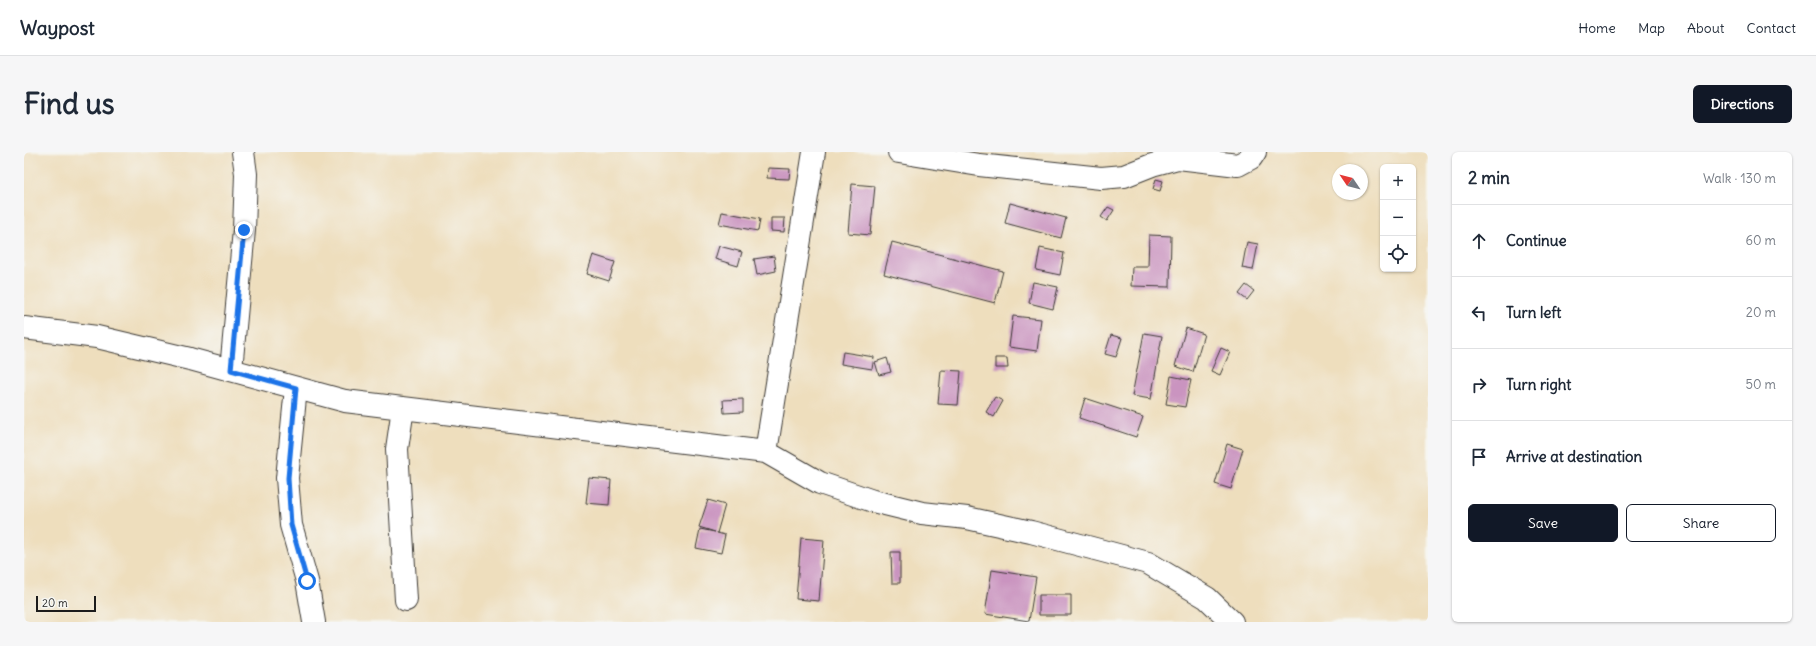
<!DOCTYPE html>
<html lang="en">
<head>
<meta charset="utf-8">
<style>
  body { margin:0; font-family:Delius,sans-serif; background:#f6f6f7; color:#1f2937 }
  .controls { position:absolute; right:12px; top:12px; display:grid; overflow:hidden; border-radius:6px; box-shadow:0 1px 3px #0004 }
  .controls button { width:36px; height:36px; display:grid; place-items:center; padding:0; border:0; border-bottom:1px solid #e0e1e3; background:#fff; color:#1f2937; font:20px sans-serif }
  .compass { position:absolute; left:1308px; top:12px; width:36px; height:36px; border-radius:50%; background:#fff; box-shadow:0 1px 3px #0004; rotate:305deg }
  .scale { position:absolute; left:12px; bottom:10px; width:60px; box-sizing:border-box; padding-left:4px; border:2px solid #1c1c1c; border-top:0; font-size:11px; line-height:14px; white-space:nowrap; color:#1c1c1c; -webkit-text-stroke:3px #f6f6f2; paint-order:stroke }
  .stop { position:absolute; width:12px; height:12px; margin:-9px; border:3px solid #1a73e8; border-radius:50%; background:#fff }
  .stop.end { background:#1a73e8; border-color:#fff; box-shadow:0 1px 4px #0008 }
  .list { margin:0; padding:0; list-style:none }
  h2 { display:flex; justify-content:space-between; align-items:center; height:52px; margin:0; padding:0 16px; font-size:17px }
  h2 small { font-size:13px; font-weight:400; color:#747a83 }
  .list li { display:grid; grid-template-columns:26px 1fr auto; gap:12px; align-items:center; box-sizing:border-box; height:72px; padding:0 16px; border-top:1px solid #e0e1e3 }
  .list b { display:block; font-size:15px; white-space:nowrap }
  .list em { font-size:13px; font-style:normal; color:#747a83 }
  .actions { display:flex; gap:8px; padding:12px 16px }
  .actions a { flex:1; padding:9px 0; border:1px solid #111827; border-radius:6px; text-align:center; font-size:14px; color:#111827 }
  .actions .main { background:#111827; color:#fff }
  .icon { flex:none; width:22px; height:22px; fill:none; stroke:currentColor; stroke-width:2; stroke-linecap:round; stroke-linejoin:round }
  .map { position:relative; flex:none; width:1404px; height:470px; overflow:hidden; border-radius:6px }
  header { display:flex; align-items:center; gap:24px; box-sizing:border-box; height:56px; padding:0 20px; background:#fff; border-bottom:1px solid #e0e1e3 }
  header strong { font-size:19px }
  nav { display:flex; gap:22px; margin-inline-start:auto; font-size:14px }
  .intro { display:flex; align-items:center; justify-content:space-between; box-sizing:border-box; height:96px; padding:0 24px }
  h1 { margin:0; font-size:28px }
  .button { padding:10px 18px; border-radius:6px; background:#111827; color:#fff; font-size:14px; font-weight:700 }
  main { display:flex; gap:24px; padding:0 24px }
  aside { flex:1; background:#fff; border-radius:6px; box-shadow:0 1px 3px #0004 }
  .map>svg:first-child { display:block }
</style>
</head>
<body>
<header>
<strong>Waypost</strong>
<nav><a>Home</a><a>Map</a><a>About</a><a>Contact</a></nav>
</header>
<div class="intro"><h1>Find us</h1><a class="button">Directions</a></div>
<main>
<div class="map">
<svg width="1404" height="470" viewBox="0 0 1404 470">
  <rect width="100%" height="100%" fill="#f6f6f2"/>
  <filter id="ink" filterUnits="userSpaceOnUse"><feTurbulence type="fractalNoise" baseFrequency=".025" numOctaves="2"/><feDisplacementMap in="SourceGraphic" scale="8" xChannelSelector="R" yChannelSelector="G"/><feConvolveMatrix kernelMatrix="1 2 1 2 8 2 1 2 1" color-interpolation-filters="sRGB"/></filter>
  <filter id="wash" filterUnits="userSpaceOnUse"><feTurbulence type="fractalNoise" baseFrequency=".012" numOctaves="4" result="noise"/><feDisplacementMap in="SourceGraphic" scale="16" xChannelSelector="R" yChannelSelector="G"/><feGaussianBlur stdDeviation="0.9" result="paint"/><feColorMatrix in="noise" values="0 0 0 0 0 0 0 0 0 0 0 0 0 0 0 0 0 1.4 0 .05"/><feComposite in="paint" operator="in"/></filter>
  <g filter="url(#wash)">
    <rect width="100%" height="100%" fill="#eedebd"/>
    <g id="blocks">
      <path fill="#ca94c0" d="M 744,16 L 766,17 L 765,27 L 743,26 Z
        M 1132,27 L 1139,29 L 1136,39 L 1129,37 Z
        M 828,32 L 851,34 L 846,83 L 824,81 Z
        M 986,51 L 1042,66 L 1037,86 L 981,71 Z
        M 1084,55 L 1090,58 L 1083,69 L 1077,65 Z
        M 698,60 L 736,67 L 734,79 L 695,72 Z
        M 747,66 L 761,66 L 760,80 L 747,79 Z
        M 1125,83 L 1147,84 L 1146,135 L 1107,134 L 1108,115 L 1124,115 Z
        M 868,90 L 979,119 L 971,151 L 860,122 Z
        M 1223,90 L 1234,92 L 1229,118 L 1218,116 Z
        M 695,94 L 718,100 L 714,114 L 691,107 Z
        M 1016,96 L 1040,101 L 1036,123 L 1012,118 Z
        M 569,103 L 591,110 L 585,129 L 563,122 Z
        M 750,104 L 752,119 L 733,123 L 730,107 Z
        M 1009,130 L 1034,135 L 1029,157 L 1005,151 Z
        M 1222,133 L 1230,139 L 1223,148 L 1215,142 Z
        M 989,164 L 1017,167 L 1013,199 L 985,195 Z
        M 1162,176 L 1180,182 L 1169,220 L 1151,214 Z
        M 1120,181 L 1138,184 L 1127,247 L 1108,244 Z
        M 1087,183 L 1098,186 L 1092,205 L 1081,202 Z
        M 1197,196 L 1206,200 L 1196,223 L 1187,219 Z
        M 819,200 L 850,205 L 848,217 L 817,212 Z
        M 863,206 L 867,220 L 855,223 L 851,210 Z
        M 971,206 L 983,206 L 984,216 L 971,216 Z
        M 917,218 L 937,219 L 934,253 L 914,252 Z
        M 1147,224 L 1167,228 L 1161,255 L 1142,252 Z
        M 971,245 L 979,249 L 970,265 L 962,260 Z
        M 1061,246 L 1119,265 L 1112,285 L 1055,266 Z
        M 719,247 L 719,260 L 700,261 L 699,248 Z
        M 1203,292 L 1219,297 L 1207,337 L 1191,332 Z
        M 565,326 L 587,328 L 585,353 L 562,351 Z
        M 684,348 L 701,353 L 693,381 L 701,383 L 697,401 L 672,396 L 676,377 L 691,380 L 675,375 Z
        M 777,386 L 800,388 L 795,449 L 772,447 Z
        M 867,400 L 876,400 L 876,431 L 868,431 Z
        M 968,418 L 1012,425 L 1005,469 L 961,462 Z
        M 1015,443 L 1047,443 L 1047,463 L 1015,463 Z"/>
    </g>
  </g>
  <g filter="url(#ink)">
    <use href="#blocks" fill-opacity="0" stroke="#3c3934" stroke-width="1"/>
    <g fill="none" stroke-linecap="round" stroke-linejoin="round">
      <g stroke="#3c3934" stroke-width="24">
        <path id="minor" d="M 875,0 L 955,13 L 1077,26 L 1100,24 L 1128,13 L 1154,6 L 1214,13 L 1227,6 L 1231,0
          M 0,176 L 73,185 L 166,207 L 321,249 L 742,300 L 796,331 L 849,349 L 898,361 L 943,366 L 1007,380 L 1124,411 L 1183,446 L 1208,470
          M 207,218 L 220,78 L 222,22 L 219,0
          M 272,236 L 263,326 L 267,373 L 283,429 L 290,470
          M 379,256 L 373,297 L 382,448
          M 742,300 L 790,0"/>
      </g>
      <use href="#minor" stroke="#fff" stroke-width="22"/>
    </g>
  </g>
  <g fill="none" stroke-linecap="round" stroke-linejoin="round" filter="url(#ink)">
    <path stroke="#1a73e8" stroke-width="5" d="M 220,78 L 207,218 L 272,236 L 264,326 L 267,373 L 283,429"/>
  </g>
</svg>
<div class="controls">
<button>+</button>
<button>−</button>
<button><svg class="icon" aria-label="locate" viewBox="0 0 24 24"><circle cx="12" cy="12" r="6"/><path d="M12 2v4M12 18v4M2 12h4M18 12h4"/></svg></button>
</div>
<svg class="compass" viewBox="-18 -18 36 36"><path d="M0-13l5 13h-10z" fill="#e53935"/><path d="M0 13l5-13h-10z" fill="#747a83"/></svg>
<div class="scale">20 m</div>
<div class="stop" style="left:283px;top:429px"></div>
<div class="stop end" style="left:220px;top:78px"></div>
</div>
<aside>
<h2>2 min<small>Walk · 130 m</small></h2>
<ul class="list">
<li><svg class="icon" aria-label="ahead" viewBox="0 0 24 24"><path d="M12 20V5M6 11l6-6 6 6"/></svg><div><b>Continue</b></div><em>60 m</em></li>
<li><svg class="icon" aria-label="left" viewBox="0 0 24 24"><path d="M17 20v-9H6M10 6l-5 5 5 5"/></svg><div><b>Turn left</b></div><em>20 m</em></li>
<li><svg class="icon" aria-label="right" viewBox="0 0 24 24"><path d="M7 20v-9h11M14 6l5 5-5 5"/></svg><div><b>Turn right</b></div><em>50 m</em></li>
<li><svg class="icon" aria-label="arrive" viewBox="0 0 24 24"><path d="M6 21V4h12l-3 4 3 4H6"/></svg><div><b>Arrive at destination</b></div></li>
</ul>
<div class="actions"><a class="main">Save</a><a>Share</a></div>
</aside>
</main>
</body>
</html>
